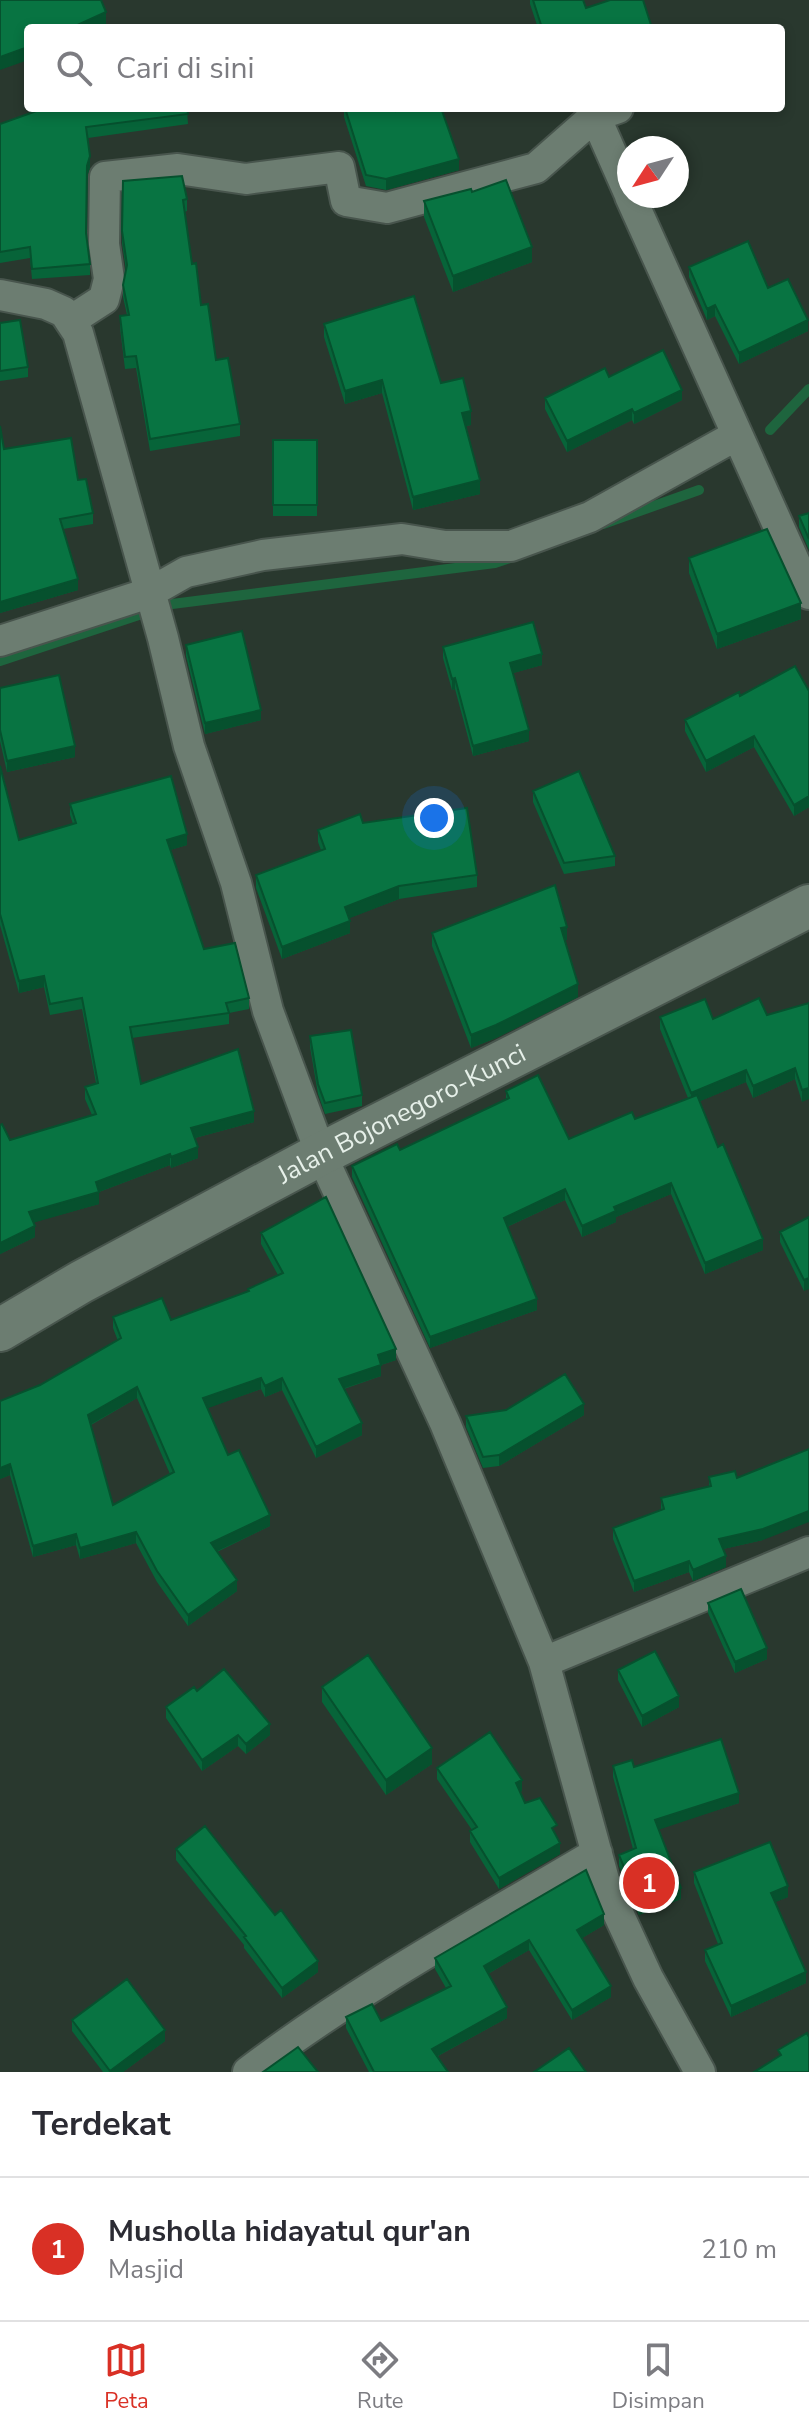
<!DOCTYPE html>
<html lang="id">
<head>
<meta charset="utf-8">
<style>
  body { margin:0; font-family:"Nunito Sans",sans-serif; background:#f7f7f7; color:#2b2b33 }
  .compass { position:absolute; left:617px; top:136px; width:72px; height:72px; border-radius:50%; background:#fff; box-shadow:0 4px 12px #0003; rotate:234deg }
  .you { position:absolute; left:434px; top:818px; width:28px; height:28px; margin:-20px; border:6px solid #fff; border-radius:50%; background:#1a73e8; box-shadow:0 0 0 12px #1a73e833 }
  .badge { display:grid; place-items:center; width:52px; height:52px; border-radius:50%; background:#d93025; color:#fff; font-size:26px; font-weight:700 }
  .pin { position:absolute; translate:-50% -50%; border:4px solid #fff; box-shadow:0 2px 8px #0006 }
  .list { margin:0; padding:0; list-style:none }
  h2 { display:flex; justify-content:space-between; align-items:center; height:104px; margin:0; padding:0 32px; font-size:34px }
  h2 small { font-size:26px; font-weight:400; color:#7c7c81 }
  .list li { display:grid; grid-template-columns:52px 1fr auto; gap:24px; align-items:center; box-sizing:border-box; height:144px; padding:0 32px; border-top:2px solid #e1e1e2 }
  .list b { display:block; font-size:30px; white-space:nowrap }
  .list p { margin:0; font-size:26px; white-space:nowrap; color:#7c7c81 }
  .list em { font-size:26px; font-style:normal; color:#7c7c81 }
  .icon { flex:none; width:44px; height:44px; fill:none; stroke:currentColor; stroke-width:2; stroke-linecap:round; stroke-linejoin:round }
  .map { position:relative; flex:none; width:809px; height:2072px; overflow:hidden }
  .search { position:absolute; background:#fff; box-shadow:0 4px 12px #0003; left:24px; right:24px; top:24px; height:88px; display:flex; align-items:center; gap:20px; box-sizing:border-box; padding:0 28px; border-radius:8px; color:#7c7c81; font-size:30px }
  .sheet { height:248px; background:#fff }
  nav { display:flex; justify-content:space-around; align-items:center; box-sizing:border-box; height:112px; border-top:2px solid #e1e1e2; background:#fff; font-size:22px; color:#7c7c81 }
  nav a { display:grid; justify-items:center; gap:4px }
  nav .on { color:#d93025 }
  .map>svg:first-child { display:block }
</style>
</head>
<body>
<div class="map">
<svg width="809" height="2072" viewBox="0 0 809 2072">
  <rect width="100%" height="100%" fill="#29382e"/>
  <g fill="none" stroke-linecap="round" stroke-linejoin="round">
    <path stroke="#1e653e" stroke-width="10" d="M 770,430 L 809,389
      M 603,524 L 699,490
      M 0,661 L 172,604 L 495,563 L 513,557"/>
    <g stroke="#48554d" stroke-width="34">
      <path id="minor" d="M 595,116 L 629,193
        M 630,196 L 809,594
        M 0,295 L 46,304 L 64,312 L 78,333 L 163,638 L 189,746 L 236,883 L 268,1011 L 321,1154 L 445,1423 L 544,1662 L 606,1887 L 648,1978 L 700,2072
        M 70,321 L 104,299 L 109,279 L 104,244 L 105,177 L 178,169 L 246,179 L 339,167 L 346,201 L 387,208 L 536,168 L 595,116 L 618,108
        M 0,641 L 149,593 L 186,572 L 263,555 L 402,539 L 445,546 L 511,546 L 590,517 L 737,435
        M 544,1662 L 809,1552
        M 248,2072 C 357,1989 479,1923 597,1853"/>
    </g>
    <g stroke="#48554d" stroke-width="46">
      <g id="secondary">
        <path id="s1" d="M 0,1330 L 81,1282 L 321,1154 L 809,906"/>
      </g>
    </g>
    <use href="#minor" stroke="#6c7d71" stroke-width="30"/>
    <use href="#secondary" stroke="#6c7d71" stroke-width="42"/>
  </g>
  <path fill="#076439" fill-rule="evenodd" d="M 530,0 L 583,0 L 586,8 L 652,28 L 538,28 L 530,4 Z
    M 40,108 L 236,108 L 187,110 L 188,124 L 88,138 L 90,167 L 87,177 L 86,234 L 90,264 L 90,275 L 32,279 L 30,258 L 0,263 L 0,124 L 41,110 Z
    M 344,108 L 395,108 L 396,111 L 459,170 L 386,190 L 366,186 L 344,117 Z
    M 123,181 L 187,199 L 187,211 L 184,212 L 192,264 L 201,305 L 216,360 L 240,424 L 240,436 L 150,451 L 136,368 L 125,369 L 120,328 L 120,316 L 127,315 L 123,297 L 123,285 L 126,270 L 122,243 Z
    M 472,192 L 532,262 L 453,292 L 424,217 L 424,201 Z
    M 689,267 L 768,288 L 808,331 L 739,364 L 715,316 L 707,320 L 689,277 Z
    M 0,323 L 28,367 L 28,377 L 0,381 Z
    M 324,324 L 441,383 L 471,425 L 466,426 L 480,494 L 413,510 L 382,393 L 345,404 L 324,337 Z
    M 609,377 L 682,400 L 634,424 L 632,420 L 567,452 L 545,409 L 545,398 Z
    M 0,426 L 4,449 L 78,480 L 93,513 L 93,524 L 63,529 L 78,590 L 0,613 Z
    M 273,440 L 317,440 L 317,516 L 273,516 Z
    M 809,513 L 809,550 L 799,527 L 799,516 Z
    M 689,558 L 801,619 L 717,649 L 689,573 Z
    M 186,645 L 261,720 L 205,734 L 186,656 Z
    M 443,647 L 542,665 L 513,673 L 529,741 L 473,756 L 455,689 L 452,690 L 443,658 Z
    M 0,688 L 75,757 L 7,772 L 0,741 Z
    M 809,691 L 809,807 L 794,816 L 754,747 L 706,772 L 685,731 L 685,720 L 740,696 Z
    M 0,766 L 19,840 L 73,824 L 70,815 L 70,804 L 187,845 L 170,850 L 204,949 L 249,998 L 249,1009 L 229,1013 L 229,1024 L 132,1038 L 141,1084 L 254,1122 L 195,1138 L 198,1158 L 171,1168 L 170,1165 L 99,1192 L 99,1204 L 34,1222 L 35,1237 L 0,1254 L 0,1125 L 10,1140 L 92,1115 L 85,1099 L 85,1087 L 96,1083 L 82,1009 L 50,1015 L 44,987 L 19,993 L 0,925 Z
    M 533,791 L 615,856 L 615,866 L 564,874 L 533,802 Z
    M 363,823 L 477,875 L 477,887 L 399,899 L 349,918 L 350,933 L 282,959 L 256,888 L 256,875 L 321,850 L 318,842 L 318,830 Z
    M 432,933 L 567,940 L 564,940 L 578,997 L 496,1038 L 471,1048 L 432,946 Z
    M 809,1003 L 802,1102 L 795,1079 L 753,1098 L 746,1082 L 700,1101 L 718,1147 L 763,1250 L 705,1274 L 671,1194 L 616,1217 L 616,1222 L 582,1237 L 565,1200 L 507,1227 L 537,1310 L 430,1348 L 352,1177 L 352,1166 L 400,1150 L 506,1100 L 506,1091 L 569,1139 L 635,1119 L 688,1098 L 660,1029 L 660,1017 L 713,1019 L 767,1015 Z
    M 310,1036 L 362,1095 L 362,1106 L 325,1114 L 318,1094 L 310,1047 Z
    M 809,1217 L 804,1291 L 780,1242 L 780,1232 Z
    M 261,1233 L 396,1360 L 381,1365 L 381,1376 L 344,1389 L 362,1435 L 316,1458 L 282,1390 L 265,1397 L 261,1389 L 207,1408 L 228,1455 L 270,1526 L 217,1552 L 237,1591 L 188,1626 L 157,1582 L 136,1543 L 80,1559 L 76,1545 L 33,1557 L 10,1475 L 0,1479 L 40,1385 L 118,1341 L 113,1328 L 113,1317 L 171,1320 L 248,1292 L 248,1289 L 278,1275 L 261,1244 ZM 137,1398 L 170,1474 L 113,1505 L 91,1425 Z
    M 584,1415 L 499,1466 L 483,1468 L 466,1427 L 466,1416 Z
    M 709,1477 L 737,1478 L 763,1540 L 723,1549 L 726,1567 L 693,1581 L 689,1572 L 634,1592 L 613,1539 L 613,1528 L 661,1510 L 661,1498 L 709,1486 Z
    M 708,1603 L 767,1659 L 735,1673 L 708,1613 Z
    M 618,1670 L 679,1707 L 642,1727 L 618,1680 Z
    M 322,1687 L 432,1764 L 386,1795 L 322,1702 Z
    M 197,1691 L 270,1735 L 246,1754 L 238,1746 L 202,1771 L 166,1718 L 166,1707 Z
    M 613,1766 L 634,1767 L 739,1803 L 658,1829 L 681,1899 L 639,1915 L 619,1866 L 619,1855 L 633,1849 L 613,1777 Z
    M 437,1768 L 522,1791 L 520,1792 L 525,1803 L 556,1836 L 560,1854 L 499,1889 L 470,1842 L 470,1831 L 472,1830 L 437,1779 Z
    M 176,1849 L 318,1972 L 282,1998 L 244,1948 L 244,1945 L 176,1860 Z
    M 694,1872 L 788,1897 L 775,1902 L 806,1983 L 731,2017 L 705,1961 L 705,1950 L 718,1944 L 694,1883 Z
    M 604,1925 L 582,1938 L 611,1997 L 572,2020 L 529,1950 L 488,1974 L 507,2018 L 438,2056 L 448,2072 L 369,2072 L 346,2028 L 346,2017 L 381,2021 L 446,1988 L 435,1969 L 435,1958 Z
    M 72,2020 L 165,2041 L 123,2072 L 103,2072 L 72,2031 Z"/>
  <path fill="#06512e" d="M 106,12 L 106,25 L 100,28 L 71,28 Z
    M 28,47 L 28,60 L 0,70 L 0,57 Z
    M 90,156 L 90,167 L 87,177 L 87,166 Z
    M 459,159 L 459,170 L 386,190 L 386,179 Z
    M 532,247 L 532,262 L 453,292 L 453,276 Z
    M 715,305 L 715,316 L 707,320 L 707,309 Z
    M 808,320 L 808,331 L 739,364 L 739,353 Z
    M 382,380 L 382,393 L 345,404 L 345,391 Z
    M 682,390 L 682,400 L 634,424 L 634,413 Z
    M 632,409 L 632,420 L 567,452 L 567,441 Z
    M 471,411 L 471,425 L 462,427 L 462,413 Z
    M 480,480 L 480,494 L 413,510 L 413,497 Z
    M 78,579 L 78,590 L 0,613 L 0,602 Z
    M 801,603 L 801,619 L 717,649 L 717,634 Z
    M 542,654 L 542,665 L 510,674 L 510,663 Z
    M 455,678 L 455,689 L 452,690 L 452,679 Z
    M 261,710 L 261,720 L 205,734 L 205,723 Z
    M 529,730 L 529,741 L 473,756 L 473,746 Z
    M 754,736 L 754,747 L 706,772 L 706,761 Z
    M 75,746 L 75,757 L 7,772 L 7,761 Z
    M 809,796 L 809,807 L 794,816 L 794,805 Z
    M 187,834 L 187,845 L 167,851 L 167,840 Z
    M 399,886 L 399,899 L 345,920 L 345,907 Z
    M 350,921 L 350,933 L 282,959 L 282,947 Z
    M 567,927 L 567,940 L 561,941 L 561,928 Z
    M 44,976 L 44,987 L 19,993 L 19,981 Z
    M 578,984 L 578,997 L 496,1038 L 471,1048 L 471,1035 Z
    M 795,1068 L 795,1079 L 753,1098 L 753,1086 Z
    M 746,1070 L 746,1082 L 691,1105 L 691,1093 Z
    M 809,1088 L 809,1099 L 802,1102 L 802,1090 Z
    M 254,1111 L 254,1122 L 191,1139 L 191,1128 Z
    M 198,1147 L 198,1158 L 171,1168 L 171,1157 Z
    M 170,1154 L 170,1165 L 96,1193 L 96,1182 Z
    M 671,1183 L 671,1194 L 616,1217 L 616,1222 L 582,1237 L 582,1226 L 614,1207 Z
    M 565,1189 L 565,1200 L 504,1228 L 504,1218 Z
    M 99,1192 L 99,1204 L 29,1224 L 29,1212 Z
    M 35,1226 L 35,1237 L 0,1254 L 0,1243 Z
    M 763,1239 L 763,1250 L 705,1274 L 705,1263 Z
    M 809,1278 L 809,1289 L 804,1291 L 804,1280 Z
    M 537,1299 L 537,1310 L 430,1348 L 430,1337 Z
    M 396,1349 L 396,1360 L 381,1365 L 381,1376 L 339,1390 L 339,1379 L 378,1355 Z
    M 261,1378 L 261,1389 L 203,1410 L 203,1398 Z
    M 282,1378 L 282,1390 L 265,1397 L 265,1386 Z
    M 137,1387 L 137,1398 L 88,1426 L 88,1415 Z
    M 584,1404 L 584,1415 L 499,1466 L 499,1455 Z
    M 362,1423 L 362,1435 L 316,1458 L 316,1447 Z
    M 10,1464 L 10,1475 L 0,1479 L 0,1468 Z
    M 809,1511 L 809,1522 L 763,1540 L 719,1550 L 719,1539 Z
    M 270,1515 L 270,1526 L 211,1554 L 211,1543 Z
    M 136,1532 L 136,1543 L 80,1559 L 80,1548 Z
    M 76,1534 L 76,1545 L 33,1557 L 33,1546 Z
    M 726,1556 L 726,1567 L 693,1581 L 693,1570 Z
    M 689,1561 L 689,1572 L 634,1592 L 634,1581 Z
    M 237,1580 L 237,1591 L 188,1626 L 188,1615 Z
    M 767,1648 L 767,1659 L 735,1673 L 735,1662 Z
    M 679,1696 L 679,1707 L 642,1727 L 642,1716 Z
    M 270,1724 L 270,1735 L 246,1754 L 246,1744 Z
    M 238,1735 L 238,1746 L 202,1771 L 202,1760 Z
    M 432,1748 L 432,1764 L 386,1795 L 386,1780 Z
    M 522,1780 L 522,1791 L 516,1794 L 516,1783 Z
    M 739,1793 L 739,1803 L 655,1831 L 655,1820 Z
    M 560,1843 L 560,1854 L 499,1889 L 499,1878 Z
    M 788,1886 L 788,1897 L 771,1904 L 771,1893 Z
    M 681,1888 L 681,1899 L 639,1915 L 639,1904 Z
    M 604,1914 L 604,1925 L 577,1941 L 577,1930 Z
    M 529,1940 L 529,1950 L 484,1976 L 484,1966 Z
    M 318,1961 L 318,1972 L 282,1998 L 282,1988 Z
    M 806,1972 L 806,1983 L 731,2017 L 731,2006 Z
    M 611,1986 L 611,1997 L 572,2020 L 572,2010 Z
    M 507,2007 L 507,2018 L 432,2059 L 432,2049 Z
    M 165,2030 L 165,2041 L 123,2072 L 110,2072 L 110,2071 Z"/>
  <path fill="#087442" stroke="#06512e" stroke-width="2" fill-rule="evenodd" d="M 0,0 L 101,0 L 106,12 L 71,28 L 28,28 L 28,47 L 0,57 Z
    M 533,0 L 583,0 L 586,8 L 610,0 L 643,0 L 652,28 L 542,28 Z
    M 42,108 L 187,108 L 188,114 L 86,127 L 90,156 L 87,166 L 86,233 L 90,264 L 32,269 L 30,247 L 0,252 L 0,124 L 42,109 Z
    M 345,108 L 395,108 L 396,111 L 405,108 L 441,108 L 459,159 L 386,179 L 366,175 Z
    M 182,176 L 187,199 L 183,200 L 192,264 L 196,263 L 201,305 L 208,304 L 216,360 L 228,358 L 240,424 L 150,439 L 136,356 L 125,357 L 120,316 L 129,315 L 123,285 L 127,265 L 122,231 L 123,181 Z
    M 506,180 L 532,247 L 453,276 L 424,201 L 471,189 L 472,192 Z
    M 748,241 L 768,288 L 788,279 L 808,320 L 739,353 L 715,305 L 707,309 L 689,267 Z
    M 414,296 L 441,383 L 463,378 L 471,411 L 462,413 L 480,480 L 413,497 L 382,380 L 345,391 L 324,324 Z
    M 20,320 L 28,367 L 0,371 L 0,323 Z
    M 663,350 L 682,390 L 634,413 L 632,409 L 567,441 L 545,398 L 605,368 L 609,377 Z
    M 0,426 L 4,449 L 71,438 L 78,480 L 86,479 L 93,513 L 60,519 L 78,579 L 0,602 Z
    M 273,440 L 317,440 L 317,505 L 273,505 Z
    M 809,513 L 809,539 L 799,516 Z
    M 767,529 L 801,603 L 717,634 L 689,558 Z
    M 533,622 L 542,654 L 510,663 L 529,730 L 473,746 L 455,678 L 452,679 L 443,647 Z
    M 242,631 L 261,710 L 205,723 L 186,645 Z
    M 795,666 L 809,691 L 809,796 L 794,805 L 754,736 L 706,761 L 685,720 L 739,692 L 740,696 Z
    M 59,675 L 75,746 L 7,761 L 0,730 L 0,688 Z
    M 0,766 L 19,840 L 76,823 L 70,804 L 171,776 L 187,834 L 167,840 L 204,949 L 235,943 L 249,998 L 226,1003 L 229,1013 L 130,1027 L 141,1084 L 238,1049 L 254,1111 L 191,1128 L 198,1147 L 171,1157 L 170,1154 L 96,1182 L 99,1192 L 29,1212 L 35,1226 L 0,1243 L 0,1125 L 2,1124 L 10,1140 L 96,1114 L 85,1087 L 98,1083 L 82,998 L 50,1004 L 44,976 L 19,981 L 0,914 Z
    M 579,771 L 615,856 L 564,863 L 533,791 Z
    M 467,808 L 477,875 L 399,886 L 345,907 L 350,921 L 282,947 L 256,875 L 325,849 L 318,830 L 360,814 L 363,823 Z
    M 555,885 L 567,927 L 561,928 L 578,984 L 496,1025 L 471,1035 L 432,933 Z
    M 759,998 L 767,1015 L 809,1003 L 809,1088 L 802,1090 L 795,1068 L 753,1086 L 746,1070 L 691,1093 L 660,1017 L 705,999 L 713,1019 Z
    M 351,1030 L 362,1095 L 325,1103 L 318,1084 L 310,1036 Z
    M 538,1075 L 569,1139 L 632,1112 L 635,1119 L 697,1095 L 718,1147 L 723,1144 L 763,1239 L 705,1263 L 671,1183 L 614,1207 L 616,1211 L 582,1226 L 565,1189 L 504,1218 L 537,1299 L 430,1337 L 352,1166 L 397,1144 L 400,1150 L 509,1098 L 506,1091 Z
    M 326,1197 L 396,1349 L 378,1355 L 381,1365 L 339,1379 L 362,1423 L 316,1447 L 282,1378 L 265,1386 L 261,1378 L 203,1398 L 228,1455 L 239,1450 L 270,1515 L 211,1543 L 237,1580 L 188,1615 L 157,1571 L 136,1532 L 80,1548 L 76,1534 L 33,1546 L 10,1464 L 0,1468 L 0,1401 L 40,1385 L 121,1338 L 113,1317 L 162,1298 L 171,1320 L 249,1291 L 248,1289 L 283,1273 L 261,1233 ZM 137,1387 L 174,1472 L 113,1505 L 88,1415 Z
    M 809,1217 L 809,1278 L 804,1280 L 780,1232 Z
    M 565,1374 L 584,1404 L 499,1455 L 483,1457 L 466,1416 L 506,1410 Z
    M 809,1449 L 809,1511 L 763,1529 L 719,1539 L 726,1556 L 693,1570 L 689,1561 L 634,1581 L 613,1528 L 664,1509 L 661,1498 L 711,1486 L 709,1477 L 735,1471 L 737,1478 Z
    M 741,1589 L 767,1648 L 735,1662 L 708,1603 Z
    M 655,1651 L 679,1696 L 642,1716 L 618,1670 Z
    M 368,1655 L 432,1748 L 386,1780 L 322,1687 Z
    M 224,1669 L 270,1724 L 246,1744 L 238,1735 L 202,1760 L 166,1707 L 194,1687 L 197,1691 Z
    M 490,1732 L 522,1780 L 516,1783 L 525,1803 L 540,1798 L 557,1825 L 552,1828 L 560,1843 L 499,1878 L 470,1831 L 477,1827 L 437,1768 Z
    M 721,1739 L 739,1793 L 655,1820 L 681,1888 L 639,1904 L 619,1855 L 636,1848 L 613,1766 L 632,1760 L 634,1767 Z
    M 205,1826 L 275,1915 L 281,1910 L 318,1961 L 282,1988 L 244,1937 L 246,1936 L 176,1849 Z
    M 770,1842 L 788,1886 L 771,1893 L 806,1972 L 731,2006 L 705,1950 L 722,1943 L 694,1872 Z
    M 586,1870 L 604,1914 L 577,1930 L 611,1986 L 572,2010 L 529,1940 L 484,1966 L 507,2007 L 432,2049 L 448,2072 L 374,2072 L 346,2017 L 372,2004 L 381,2021 L 451,1986 L 435,1958 Z
    M 127,1979 L 165,2030 L 110,2071 L 72,2020 Z
    M 807,2033 L 809,2037 L 809,2072 L 754,2072 L 781,2055 L 778,2050 Z
    M 298,2047 L 318,2072 L 263,2072 Z
    M 569,2048 L 586,2072 L 534,2072 Z"/>
  <g text-anchor="middle" stroke-width="6" stroke-linejoin="round" paint-order="stroke">
    <g font-size="26" fill="#e6f0e9" stroke="#171d19">
      <text dy="9" stroke="none"><textPath href="#s1" startOffset="456">Jalan Bojonegoro-Kunci</textPath></text>
    </g>
  </g>
</svg>
<svg class="compass" viewBox="-18 -18 36 36"><path d="M0-13l5 13h-10z" fill="#e53935"/><path d="M0 13l5-13h-10z" fill="#7c7c81"/></svg>
<div class="you"></div>
<div class="pin badge" style="left:649px;top:1883px">1</div>
<div class="search"><svg class="icon" aria-label="search" viewBox="0 0 24 24"><circle cx="10" cy="10" r="6"/><path d="M15 15l6 6"/></svg>Cari di sini</div>
</div>
<section class="sheet">
<h2>Terdekat<small></small></h2>
<ul class="list">
<li><span class="badge">1</span><div><b>Musholla hidayatul qur'an</b><p>Masjid</p></div><em>210 m</em></li>
</ul>
</section>
<nav>
<a class="on"><svg class="icon" aria-label="map" viewBox="0 0 24 24"><path d="M3 6l6-2 6 2 6-2v14l-6 2-6-2-6 2zM9 4v14M15 6v14"/></svg>Peta</a>
<a><svg class="icon" aria-label="directions" viewBox="0 0 24 24"><path d="M12 3l9 9-9 9-9-9zM9 14v-3h6M13 9l2 2-2 2"/></svg>Rute</a>
<a><svg class="icon" aria-label="saved" viewBox="0 0 24 24"><path d="M7 4h10v16l-5-4-5 4z"/></svg>Disimpan</a>
</nav>
</body>
</html>
